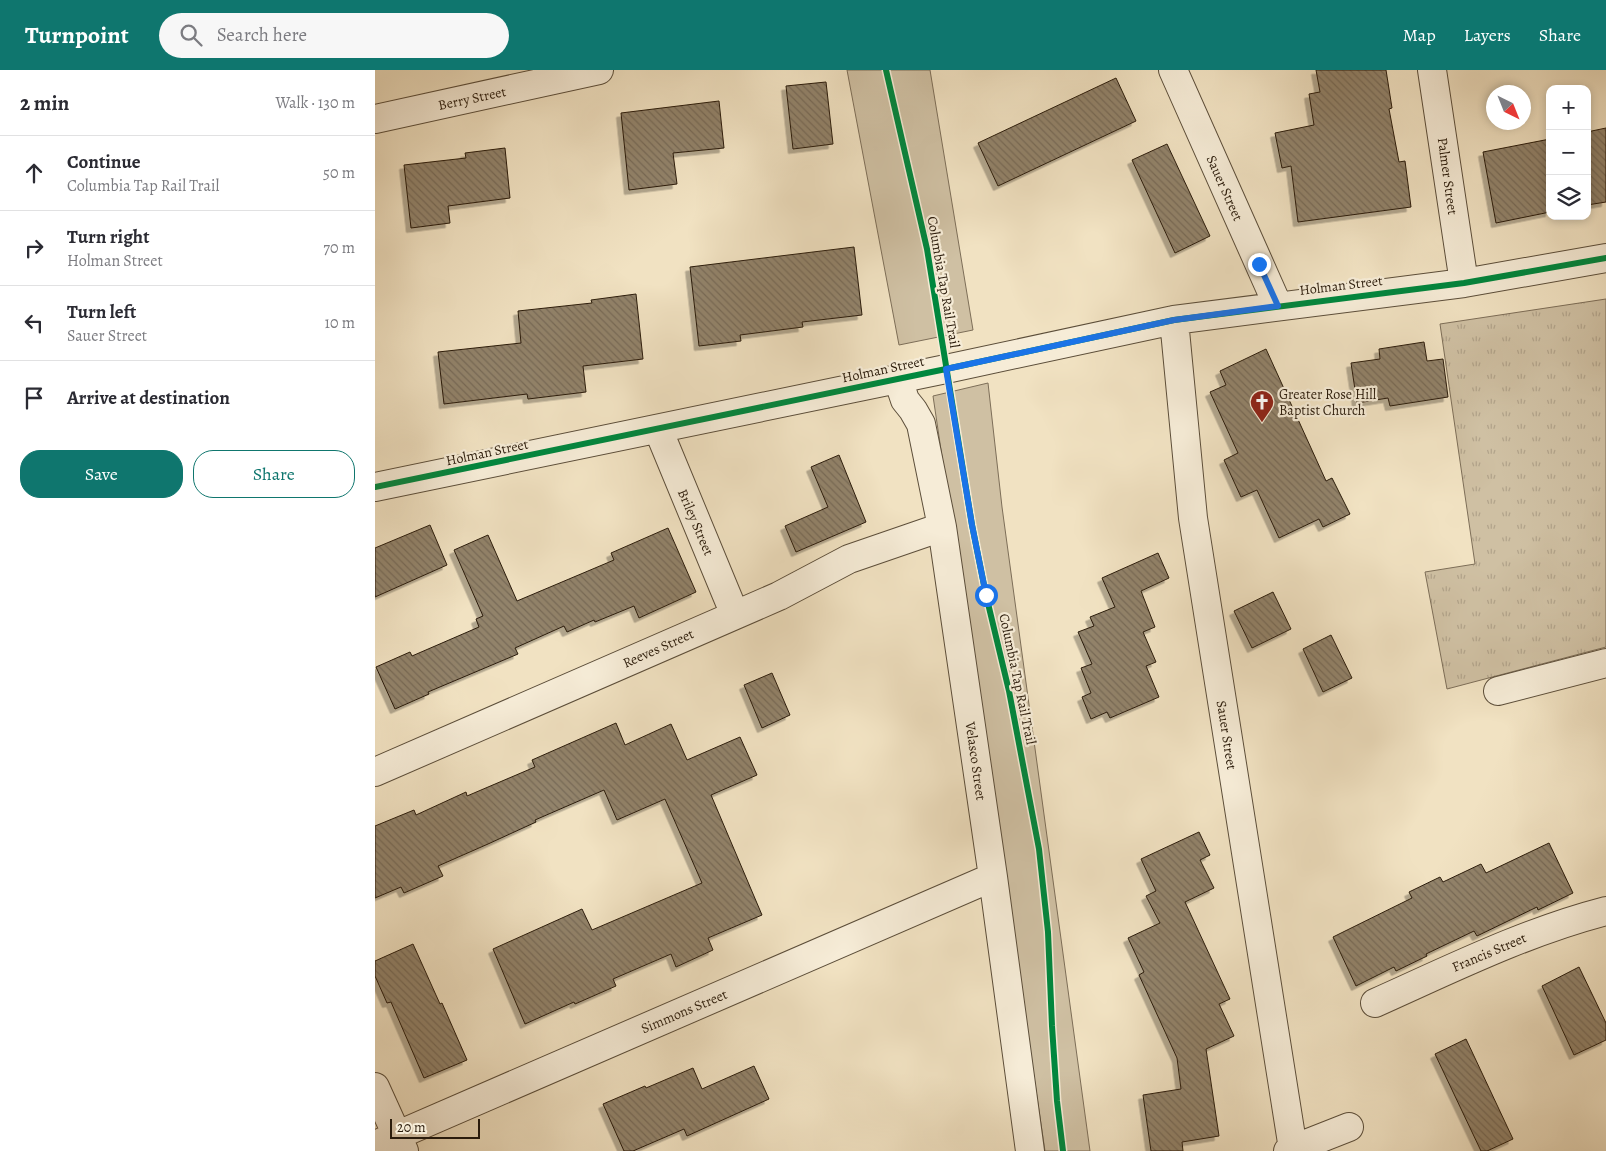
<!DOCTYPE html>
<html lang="en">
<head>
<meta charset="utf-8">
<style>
  body { margin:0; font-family:Alegreya,serif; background:#f7f7f7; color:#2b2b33 }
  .controls { position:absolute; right:15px; top:15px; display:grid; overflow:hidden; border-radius:10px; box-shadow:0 2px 8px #0003 }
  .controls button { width:45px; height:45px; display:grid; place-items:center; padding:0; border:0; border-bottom:1px solid #e1e1e2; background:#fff; color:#2b2b33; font:25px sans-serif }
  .compass { position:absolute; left:1111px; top:15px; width:45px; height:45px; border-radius:50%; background:#fff; box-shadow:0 2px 8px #0003; rotate:137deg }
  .scale { position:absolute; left:15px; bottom:12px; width:90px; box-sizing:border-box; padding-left:5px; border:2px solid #2b1c0c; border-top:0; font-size:14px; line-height:18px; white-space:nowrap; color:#2b1c0c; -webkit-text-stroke:4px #f6ecd7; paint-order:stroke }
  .stop { position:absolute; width:15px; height:15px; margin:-11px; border:4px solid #1a73e8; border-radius:50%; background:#fff }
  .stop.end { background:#1a73e8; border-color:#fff; box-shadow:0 1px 5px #0008 }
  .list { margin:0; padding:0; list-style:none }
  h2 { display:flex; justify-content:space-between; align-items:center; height:65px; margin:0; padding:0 20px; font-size:21px }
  h2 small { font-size:16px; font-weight:400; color:#7c7c81 }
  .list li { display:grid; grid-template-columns:32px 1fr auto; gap:15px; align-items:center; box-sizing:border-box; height:75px; padding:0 20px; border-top:1px solid #e1e1e2 }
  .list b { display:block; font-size:19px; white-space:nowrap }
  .list p { margin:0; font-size:16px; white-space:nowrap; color:#7c7c81 }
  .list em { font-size:16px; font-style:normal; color:#7c7c81 }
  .actions { display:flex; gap:10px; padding:15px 20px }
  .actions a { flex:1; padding:11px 0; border:1px solid #0f766e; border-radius:20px; text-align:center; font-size:18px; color:#0f766e }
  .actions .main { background:#0f766e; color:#fff }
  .icon { flex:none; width:28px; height:28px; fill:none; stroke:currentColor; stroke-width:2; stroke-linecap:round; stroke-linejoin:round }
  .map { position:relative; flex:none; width:1231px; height:1081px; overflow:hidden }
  header { display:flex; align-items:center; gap:30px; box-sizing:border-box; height:70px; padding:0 25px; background:#0f766e; color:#fff }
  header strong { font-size:24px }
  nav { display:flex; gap:28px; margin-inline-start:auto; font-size:18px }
  .search { width:350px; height:45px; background:#f7f7f7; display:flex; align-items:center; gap:12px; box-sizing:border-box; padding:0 18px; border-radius:28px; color:#7c7c81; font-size:19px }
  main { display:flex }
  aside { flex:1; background:#fff }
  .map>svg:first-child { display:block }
</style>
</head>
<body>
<header>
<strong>Turnpoint</strong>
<div class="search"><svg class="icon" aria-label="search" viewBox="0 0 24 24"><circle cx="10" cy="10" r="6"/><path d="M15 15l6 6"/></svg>Search here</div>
<nav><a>Map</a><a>Layers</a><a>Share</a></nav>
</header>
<main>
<aside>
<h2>2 min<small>Walk · 130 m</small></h2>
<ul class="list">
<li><svg class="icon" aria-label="ahead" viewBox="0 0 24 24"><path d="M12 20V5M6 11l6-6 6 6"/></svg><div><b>Continue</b><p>Columbia Tap Rail Trail</p></div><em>50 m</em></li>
<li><svg class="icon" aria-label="right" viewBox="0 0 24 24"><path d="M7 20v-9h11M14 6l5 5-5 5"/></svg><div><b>Turn right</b><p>Holman Street</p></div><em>70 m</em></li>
<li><svg class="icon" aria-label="left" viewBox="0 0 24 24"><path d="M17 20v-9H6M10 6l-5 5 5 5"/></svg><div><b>Turn left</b><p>Sauer Street</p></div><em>10 m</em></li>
<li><svg class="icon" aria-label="arrive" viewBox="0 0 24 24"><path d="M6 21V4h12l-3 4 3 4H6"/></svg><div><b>Arrive at destination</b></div></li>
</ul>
<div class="actions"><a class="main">Save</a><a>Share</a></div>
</aside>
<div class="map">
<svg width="1231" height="1081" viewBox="0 0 1231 1081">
  <defs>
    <pattern id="grass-tufts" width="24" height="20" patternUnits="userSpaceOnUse" patternTransform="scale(1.25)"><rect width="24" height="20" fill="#cfc0a3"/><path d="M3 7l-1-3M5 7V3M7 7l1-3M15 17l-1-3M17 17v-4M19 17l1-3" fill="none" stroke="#b2a48b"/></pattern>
    <pattern id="building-back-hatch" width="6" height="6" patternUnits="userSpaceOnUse" patternTransform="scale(1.25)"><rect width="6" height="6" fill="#92836b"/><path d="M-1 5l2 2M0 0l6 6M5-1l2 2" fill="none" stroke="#776a56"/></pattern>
    <filter id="shadow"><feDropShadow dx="-4.5" dy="4.5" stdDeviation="0" flood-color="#0004"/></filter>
  </defs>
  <rect width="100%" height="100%" fill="#f1e2c2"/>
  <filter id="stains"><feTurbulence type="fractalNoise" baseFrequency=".004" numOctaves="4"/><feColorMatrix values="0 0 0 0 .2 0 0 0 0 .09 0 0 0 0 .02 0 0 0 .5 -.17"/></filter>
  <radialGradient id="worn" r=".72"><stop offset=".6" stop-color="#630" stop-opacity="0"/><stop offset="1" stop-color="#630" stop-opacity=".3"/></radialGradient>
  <path fill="url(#grass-tufts)" stroke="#7d6e58" d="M 1231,229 L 1231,577 L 1072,619 L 1050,502 L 1100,494 L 1065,254 Z"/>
  <path fill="#cfc0a3" stroke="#7d6e58" d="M 472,0 L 555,0 L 598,260 L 524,275 Z
    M 613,313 L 627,437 L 715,1081 L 670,1081 L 558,326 Z"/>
  <path fill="url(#building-back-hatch)" stroke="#2b1c0c" filter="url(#shadow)" d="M 941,0 L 1011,0 L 1017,38 L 1014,39 L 1024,92 L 1030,91 L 1036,137 L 923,152 L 916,96 L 907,98 L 900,63 L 939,55 L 934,24 L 945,22 Z
    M 741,8 L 761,51 L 623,116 L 603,73 Z
    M 451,12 L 458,74 L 418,79 L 411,16 Z
    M 344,31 L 349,78 L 298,83 L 302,114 L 254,120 L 246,43 Z
    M 1231,58 L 1231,132 L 1212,135 L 1212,62 Z
    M 1175,69 L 1175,142 L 1121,153 L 1108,82 Z
    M 792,74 L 835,166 L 800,183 L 757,90 Z
    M 130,78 L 135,128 L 73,136 L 75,153 L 36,158 L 29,95 L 91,88 L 90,83 Z
    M 479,177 L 487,245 L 427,252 L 428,257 L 365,265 L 366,271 L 324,276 L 315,197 Z
    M 261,224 L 268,289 L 208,296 L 211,322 L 153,329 L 152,324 L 69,334 L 63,282 L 146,273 L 143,241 L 217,233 L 216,230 Z
    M 1049,272 L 1052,291 L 1068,289 L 1073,327 L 1015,336 L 1013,328 L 982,333 L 976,293 L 1005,289 L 1004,279 Z
    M 891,279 L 951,411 L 957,408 L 975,444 L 948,457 L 944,449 L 904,468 L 882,420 L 866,427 L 849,390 L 863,383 L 835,322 L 851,315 L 845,301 Z
    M 464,385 L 491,452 L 421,482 L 410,456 L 453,437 L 436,397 Z
    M 55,455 L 72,495 L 0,527 L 0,478 Z
    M 293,458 L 321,522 L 264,548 L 259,536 L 220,552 L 219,550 L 192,562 L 189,556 L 140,578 L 143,584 L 53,622 L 54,624 L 20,639 L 1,597 L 35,582 L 37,586 L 104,557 L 101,549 L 108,546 L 79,480 L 113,465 L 142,531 L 239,490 L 236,483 Z
    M 783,483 L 794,508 L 766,521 L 780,557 L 768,562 L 781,592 L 771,596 L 784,627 L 735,648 L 732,642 L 716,649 L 707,627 L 716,623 L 706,598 L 717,594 L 703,562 L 719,556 L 715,547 L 740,537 L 727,508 Z
    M 898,522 L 916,559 L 877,578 L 859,541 Z
    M 956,565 L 977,608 L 948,622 L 928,579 Z
    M 397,603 L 415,645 L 387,658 L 369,615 Z
    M 241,653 L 250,675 L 296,654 L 312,690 L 365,667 L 382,705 L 336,725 L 387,845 L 333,868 L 338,880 L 301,897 L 296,884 L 238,909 L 241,916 L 200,934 L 199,932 L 150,954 L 118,879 L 207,839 L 217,860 L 327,813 L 290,729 L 242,750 L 229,720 L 160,750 L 161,752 L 113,774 L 63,796 L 68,806 L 29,823 L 26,817 L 0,828 L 0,756 L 39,740 L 41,745 L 91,722 L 92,726 L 160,697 L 157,690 Z
    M 824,762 L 835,785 L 825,790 L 839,818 L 810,832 L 855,929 L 844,934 L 859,966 L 831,979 L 844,1066 L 807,1072 L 808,1081 L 776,1081 L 768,1025 L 806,1019 L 802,988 L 764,905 L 769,902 L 753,868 L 785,853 L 771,826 L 781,821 L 766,789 Z
    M 1174,773 L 1198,823 L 1163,840 L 1162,837 L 1102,866 L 1099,861 L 1051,884 L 1052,886 L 1021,901 L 1019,897 L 981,916 L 958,867 L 1037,828 L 1034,822 L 1065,807 L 1068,812 L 1106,794 L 1111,803 Z
    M 38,874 L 65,934 L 67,933 L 92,990 L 49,1008 L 16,932 L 12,933 L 0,906 L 0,891 Z
    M 1204,897 L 1231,953 L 1231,970 L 1199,985 L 1167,916 Z
    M 1091,969 L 1138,1069 L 1112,1081 L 1106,1081 L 1060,984 Z
    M 379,996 L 394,1029 L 312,1066 L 309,1059 L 258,1081 L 249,1081 L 228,1034 L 270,1016 L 271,1018 L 318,998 L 327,1019 Z"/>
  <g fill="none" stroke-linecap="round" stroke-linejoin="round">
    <g stroke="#5c4e3a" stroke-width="30">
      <path id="minor" d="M 798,0 L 903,236
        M 1057,0 L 1089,213
        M 0,49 L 224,0
        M 799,250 L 818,448 L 918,1079
        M 523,309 L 530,330 L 538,340 L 546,354 L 567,457 L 618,807 L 655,1081
        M 283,359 L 360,545
        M 0,417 L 571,299 L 799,250 L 1089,213 L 1231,188
        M 1123,621 L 1231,593
        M 0,702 L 404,526 L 474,489 L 567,457
        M 1000,933 C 1076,899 1150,862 1231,841
        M 0,1017 L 29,1081
        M 0,1075 L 618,807
        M 913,1081 L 974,1057"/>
    </g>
    <use href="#minor" stroke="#f6ecd7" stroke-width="28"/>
    <g stroke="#f6ecd7" stroke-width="9">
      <path id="cycleway" d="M 511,0 L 552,179 L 597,455 L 611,525 L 634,621 L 664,779 L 673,862 L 677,956 L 682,1031 L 688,1081
        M 0,417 L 571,299 L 799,250 L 1089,213 L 1231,188"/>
    </g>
    <use href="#cycleway" stroke="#00873e" stroke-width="6"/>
  </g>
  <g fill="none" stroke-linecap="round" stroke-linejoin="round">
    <path stroke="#1a73e8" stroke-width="6" d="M 611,525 L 597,455 L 571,299 L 799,250 L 903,236 L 884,194"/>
  </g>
  <defs>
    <g id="church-pin" transform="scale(1.25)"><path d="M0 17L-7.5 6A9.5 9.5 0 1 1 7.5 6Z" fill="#8f2418" stroke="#f6ecd7"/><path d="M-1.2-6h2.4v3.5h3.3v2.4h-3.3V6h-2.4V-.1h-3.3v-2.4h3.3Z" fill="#fff"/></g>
  </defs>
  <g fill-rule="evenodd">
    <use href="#church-pin" x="887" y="332"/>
  </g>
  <g text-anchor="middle" stroke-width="4.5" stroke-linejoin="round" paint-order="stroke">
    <g font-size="14" fill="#2b1c0c" stroke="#f6ecd7">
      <text transform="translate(97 28) rotate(-12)" y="5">Berry Street</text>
      <text transform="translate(1073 106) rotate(82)" y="5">Palmer Street</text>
      <text transform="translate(850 118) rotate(66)" y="5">Sauer Street</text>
      <text transform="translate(569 212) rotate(80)" y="5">Columbia Tap Rail Trail</text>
      <text transform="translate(966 215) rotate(-7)" y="5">Holman Street</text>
      <text transform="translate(508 299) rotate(-12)" y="5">Holman Street</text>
      <text transform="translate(112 382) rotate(-12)" y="5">Holman Street</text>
      <text transform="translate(321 452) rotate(67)" y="5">Briley Street</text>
      <text transform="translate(283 578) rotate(-24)" y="5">Reeves Street</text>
      <text transform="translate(643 609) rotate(78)" y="5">Columbia Tap Rail Trail</text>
      <text transform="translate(852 665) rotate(81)" y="5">Sauer Street</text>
      <text transform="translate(601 691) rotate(82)" y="5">Velasco Street</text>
      <text transform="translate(1114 882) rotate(-23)" y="5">Francis Street</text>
      <text transform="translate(309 941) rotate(-23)" y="5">Simmons Street</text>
    </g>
    <g font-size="14" fill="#2b1c0c" stroke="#f6ecd7" text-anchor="start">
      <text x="904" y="329">Greater Rose Hill<tspan x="904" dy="16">Baptist Church</tspan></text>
    </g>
  </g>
  <rect width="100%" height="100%" filter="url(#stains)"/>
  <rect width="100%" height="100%" fill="url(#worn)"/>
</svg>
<div class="controls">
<button>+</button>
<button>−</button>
<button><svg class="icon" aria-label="layers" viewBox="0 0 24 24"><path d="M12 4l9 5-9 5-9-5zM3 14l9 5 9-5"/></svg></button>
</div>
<svg class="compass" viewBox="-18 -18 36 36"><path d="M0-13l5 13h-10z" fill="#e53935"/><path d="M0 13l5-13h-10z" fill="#7c7c81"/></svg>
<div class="scale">20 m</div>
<div class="stop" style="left:611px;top:525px"></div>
<div class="stop end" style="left:884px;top:194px"></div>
</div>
</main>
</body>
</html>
